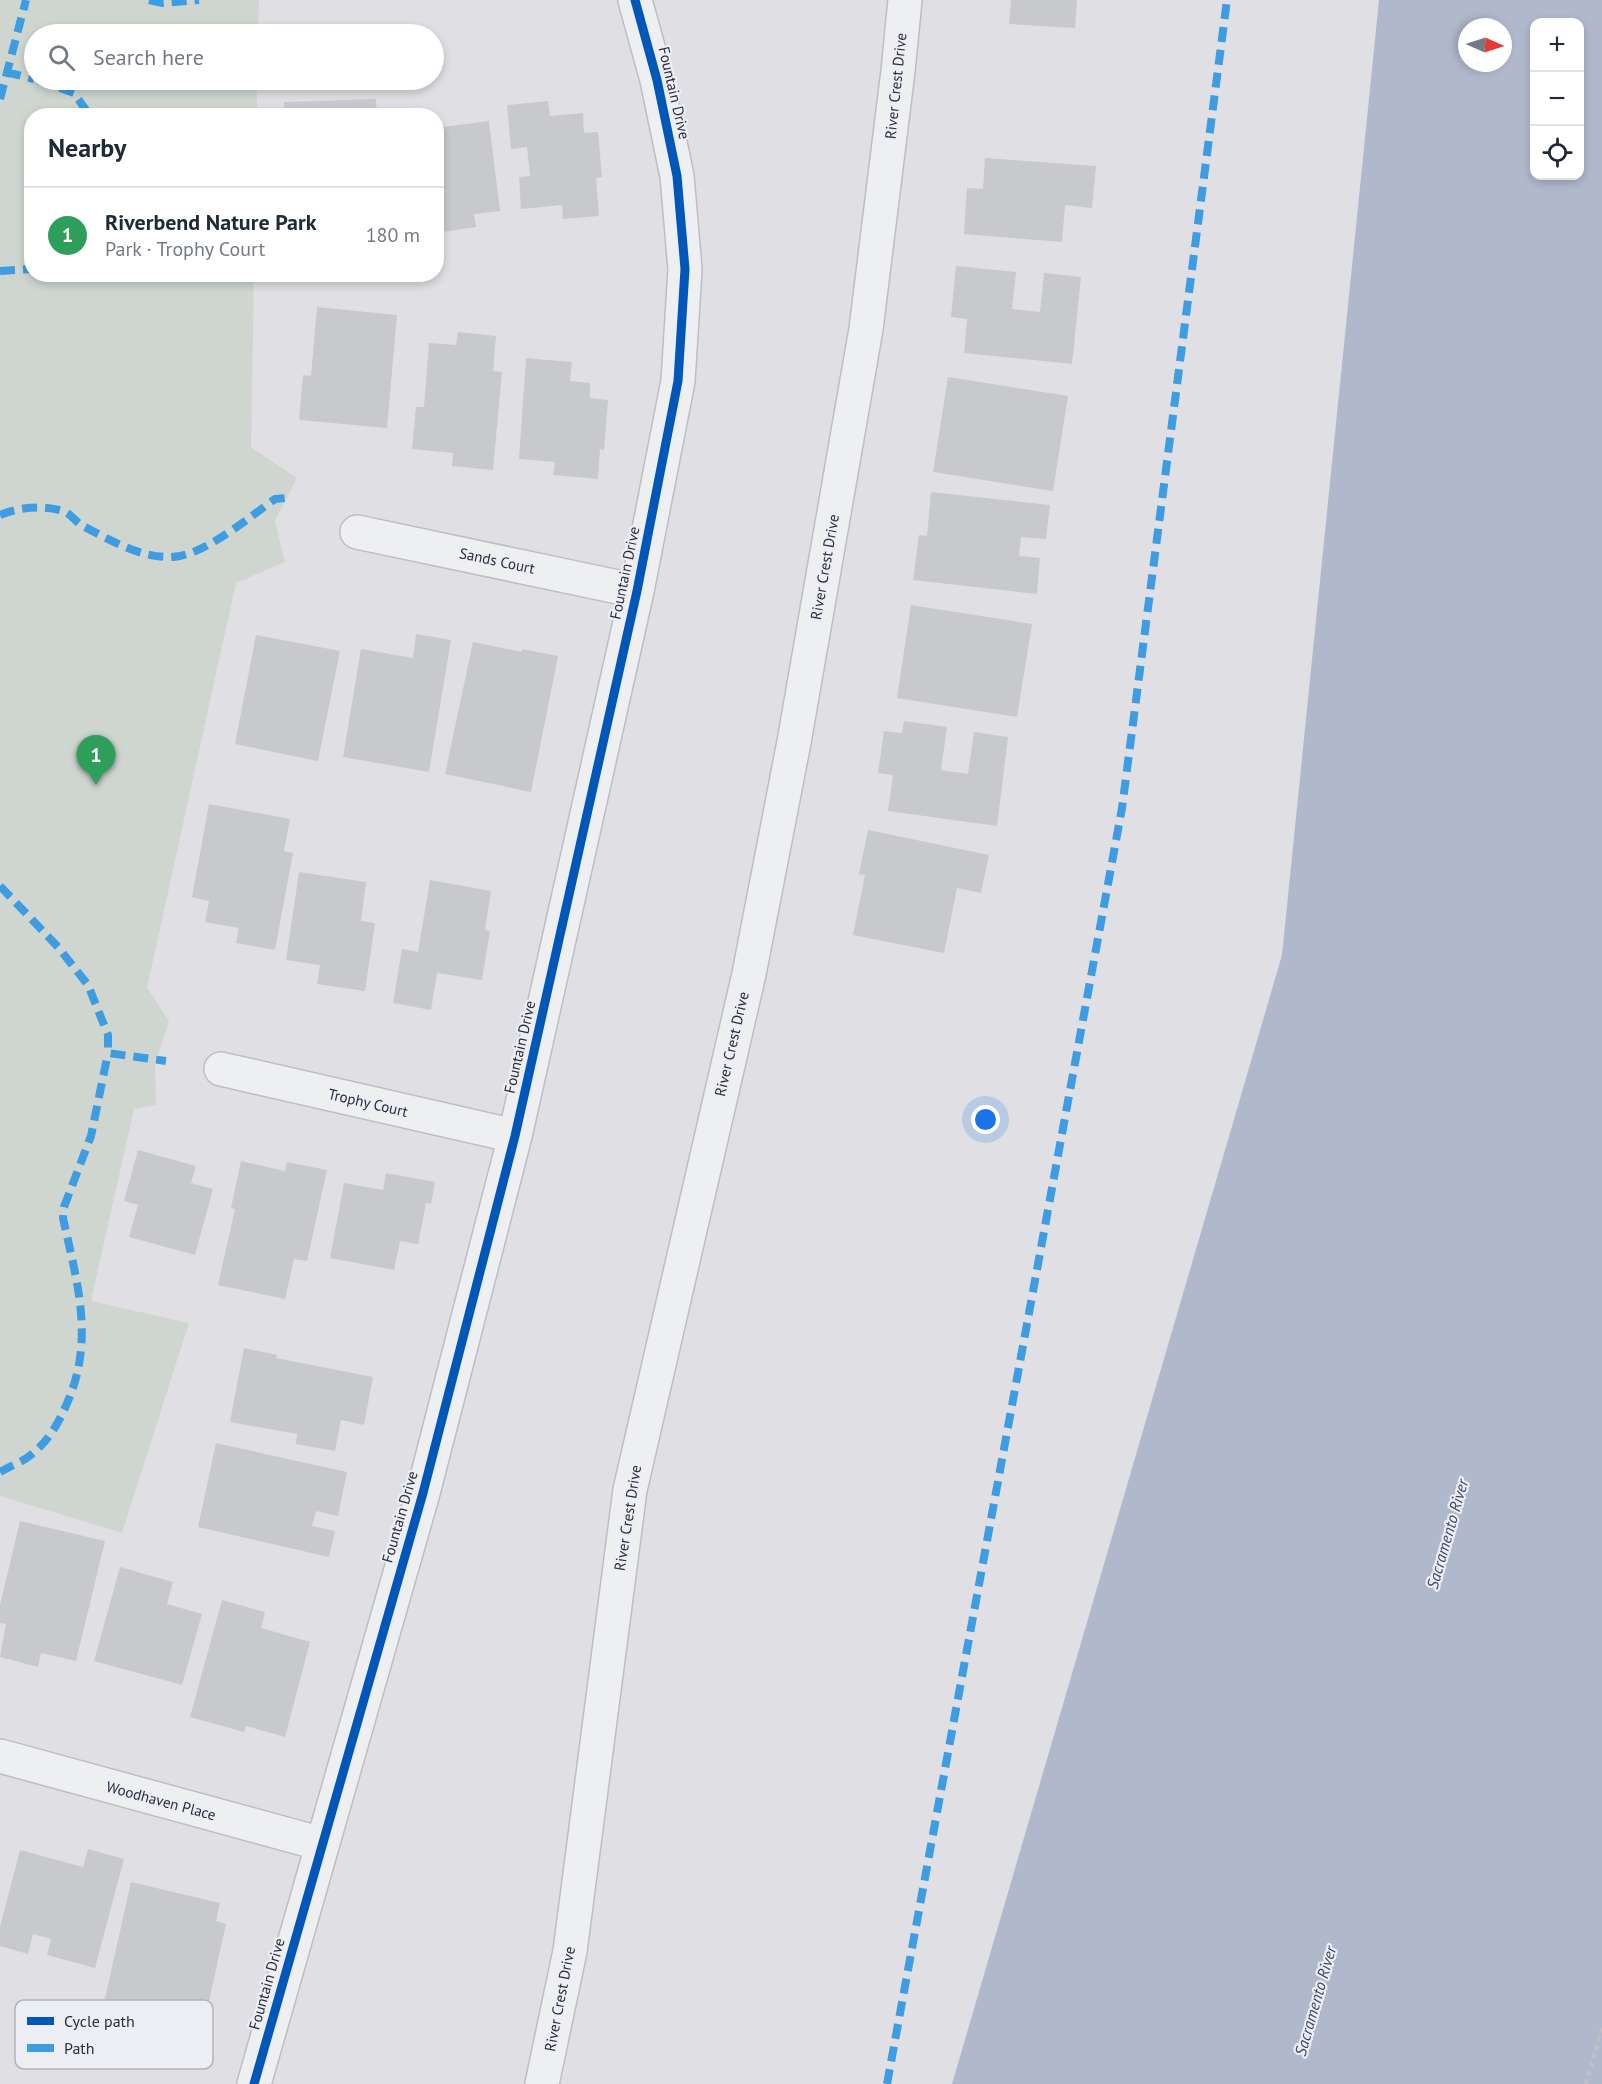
<!DOCTYPE html>
<html lang="en">
<head>
<meta charset="utf-8">
<style>
  body { margin:0; font-family:"PT Sans",sans-serif; background:#f2f2f3; color:#1f2937 }
  .controls { position:absolute; right:18px; top:18px; display:grid; overflow:hidden; border-radius:12px; box-shadow:0 3px 9px #0003 }
  .controls button { width:54px; height:54px; display:grid; place-items:center; padding:0; border:0; border-bottom:2px solid #e0e1e3; background:#fff; color:#1f2937; font:30px sans-serif }
  .compass { position:absolute; left:1458px; top:18px; width:54px; height:54px; border-radius:50%; background:#fff; box-shadow:0 3px 9px #0003; rotate:93deg }
  .you { position:absolute; left:986px; top:1120px; width:21px; height:21px; margin:-15px; border:4px solid #fff; border-radius:50%; background:#1a73e8; box-shadow:0 0 0 9px #1a73e833 }
  .badge { display:grid; place-items:center; width:39px; height:39px; border-radius:50%; background:#0f766e; color:#fff; font-size:20px; font-weight:700 }
  .pin { position:absolute; translate:-50% -50px; filter:drop-shadow(0 2px 3px #0008) }
  .pin::after { content:''; position:absolute; top:32px; width:21px; height:18px; background:inherit; clip-path:polygon(0 0,100% 0,50% 100%) }
  .list { margin:0; padding:0; list-style:none }
  h2 { display:flex; justify-content:space-between; align-items:center; height:78px; margin:0; padding:0 24px; font-size:26px }
  h2 small { font-size:20px; font-weight:400; color:#747a83 }
  .list li { display:grid; grid-template-columns:39px 1fr auto; gap:18px; align-items:center; box-sizing:border-box; height:96px; padding:0 24px; border-top:2px solid #e0e1e3 }
  .list b { display:block; font-size:22px; white-space:nowrap }
  .list p { margin:0; font-size:20px; white-space:nowrap; color:#747a83 }
  .list em { font-size:20px; font-style:normal; color:#747a83 }
  .icon { flex:none; width:33px; height:33px; fill:none; stroke:currentColor; stroke-width:2; stroke-linecap:round; stroke-linejoin:round }
  .map { position:relative; flex:none; width:1602px; height:2084px; overflow:hidden }
  .search { position:absolute; background:#fff; box-shadow:0 3px 9px #0003; left:24px; top:24px; width:420px; height:66px; display:flex; align-items:center; gap:15px; box-sizing:border-box; padding:0 21px; border-radius:33px; color:#747a83; font-size:22px }
  .panel { position:absolute; background:#fff; box-shadow:0 3px 9px #0003; left:24px; top:108px; width:420px; height:174px; border-radius:24px }
  .map>svg:first-child { display:block }
</style>
</head>
<body>
<div class="map">
<svg width="1602" height="2084" viewBox="0 0 1602 2084">
  <rect width="100%" height="100%" fill="#e0e0e4"/>
  <path fill="#cfd6d0" d="M 0,0 L 259,0 L 258,34 L 34,34 L 34,80 L 257,80 L 257,115 L 32,116 L 32,274 L 254,275 L 251,447 L 297,478 L 275,521 L 285,562 L 236,583 L 147,988 L 169,1021 L 155,1065 L 156,1105 L 134,1109 L 91,1301 L 189,1323 L 122,1533 L 0,1496 Z"/>
  <path fill="#b0b9cc" fill-rule="evenodd" d="M 1379,0 L 1602,0 L 1602,2084 L 952,2084 L 1282,955 ZM 1534,22 L 1580,22 L 1580,176 L 1534,176 ZM 1467,27 L 1503,27 L 1503,63 L 1467,63 Z"/>
  <path fill="#c8c9cc" d="M 1011,0 L 1077,0 L 1075,28 L 1009,24 Z
    M 376,99 L 377,116 L 285,116 L 284,102 Z
    M 548,101 L 550,116 L 583,113 L 584,133 L 598,132 L 602,177 L 596,178 L 599,216 L 563,219 L 562,205 L 521,209 L 519,177 L 530,176 L 527,147 L 511,149 L 507,105 Z
    M 489,121 L 500,211 L 474,214 L 476,227 L 436,233 L 436,128 Z
    M 985,158 L 1096,166 L 1092,208 L 1065,205 L 1062,242 L 964,234 L 967,188 L 983,189 Z
    M 956,266 L 1016,272 L 1012,309 L 1040,312 L 1044,273 L 1081,277 L 1072,364 L 964,353 L 967,319 L 951,317 Z
    M 317,307 L 397,315 L 387,428 L 299,420 L 303,375 L 311,376 Z
    M 458,332 L 496,336 L 493,371 L 502,372 L 493,470 L 452,466 L 453,453 L 412,449 L 416,407 L 424,407 L 429,343 L 456,345 Z
    M 526,358 L 572,362 L 570,381 L 590,383 L 590,398 L 608,400 L 604,450 L 600,449 L 598,479 L 553,475 L 555,462 L 519,459 Z
    M 948,377 L 1068,396 L 1053,491 L 933,472 Z
    M 931,492 L 1050,505 L 1046,539 L 1021,537 L 1019,556 L 1040,558 L 1037,594 L 913,580 L 919,535 L 927,536 Z
    M 911,605 L 1032,624 L 1017,717 L 897,698 Z
    M 416,634 L 451,640 L 429,772 L 343,757 L 361,649 L 413,658 Z
    M 256,635 L 340,651 L 318,761 L 235,744 Z
    M 473,642 L 522,652 L 522,649 L 558,656 L 531,792 L 445,774 Z
    M 904,721 L 947,727 L 941,770 L 968,774 L 974,732 L 1008,737 L 997,826 L 888,811 L 893,775 L 878,773 L 884,731 L 902,733 Z
    M 209,804 L 290,819 L 284,851 L 293,853 L 275,950 L 236,943 L 239,928 L 205,922 L 209,901 L 192,897 Z
    M 868,830 L 989,855 L 981,893 L 957,888 L 944,953 L 853,935 L 865,875 L 859,874 Z
    M 299,872 L 366,882 L 361,921 L 375,923 L 365,991 L 317,984 L 320,965 L 286,960 Z
    M 430,880 L 491,891 L 485,930 L 490,931 L 482,980 L 437,973 L 431,1010 L 393,1003 L 402,949 L 418,952 Z
    M 138,1150 L 196,1166 L 191,1183 L 213,1189 L 195,1255 L 129,1237 L 138,1205 L 124,1201 Z
    M 241,1161 L 285,1171 L 287,1162 L 327,1170 L 307,1261 L 294,1259 L 285,1299 L 218,1285 L 235,1209 L 231,1208 Z
    M 386,1173 L 435,1182 L 431,1204 L 426,1203 L 418,1244 L 400,1241 L 394,1270 L 330,1258 L 344,1183 L 383,1190 Z
    M 244,1348 L 277,1355 L 276,1358 L 373,1377 L 364,1425 L 341,1420 L 335,1451 L 296,1444 L 297,1434 L 230,1422 Z
    M 216,1443 L 347,1472 L 338,1516 L 316,1511 L 312,1526 L 335,1531 L 329,1557 L 198,1527 Z
    M 20,1521 L 105,1541 L 76,1661 L 41,1653 L 38,1667 L 0,1657 L 6,1624 L 0,1623 L 0,1605 Z
    M 120,1567 L 173,1582 L 167,1604 L 202,1614 L 182,1685 L 94,1661 Z
    M 222,1600 L 265,1612 L 261,1628 L 310,1642 L 285,1737 L 246,1726 L 244,1732 L 190,1717 Z
    M 88,1849 L 124,1859 L 95,1968 L 47,1955 L 51,1939 L 33,1934 L 28,1954 L 0,1946 L 0,1927 L 20,1850 L 83,1867 Z
    M 131,1882 L 220,1903 L 216,1921 L 226,1924 L 201,2037 L 102,2012 Z"/>
  <g fill="none" stroke-linecap="round" stroke-linejoin="round">
    <g stroke="#bebec2" stroke-width="36">
      <path id="minor" d="M 357,532 L 637,591
        M 221,1069 L 515,1136
        M 0,1756 L 322,1844
        M 254,2084 L 423,1493 L 515,1136 L 637,591 L 678,381 L 685,269 L 677,176 L 657,80 L 635,0
        M 542,2084 L 570,1951 L 630,1490 L 749,974 L 794,742 L 866,329 L 898,71 L 905,0"/>
    </g>
    <path stroke="#c1c1c5" stroke-width="4" stroke-dasharray="4.5 4.5" stroke-linecap="butt" d="M 1586,2084 L 1602,2028"/>
    <use href="#minor" stroke="#eeeff1" stroke-width="33"/>
    <path stroke="#3d9ce2" stroke-width="8" stroke-dasharray="15 8" stroke-linecap="butt" d="M 149,0 L 163,3 L 199,0
      M 6,72 L 34,79
      M 38,80 L 74,93 L 90,116
      M 0,99 L 26,0
      M 0,271 L 32,269
      M 0,515 C 20,507 42,505 63,511 C 70,513 75,521 81,525 C 110,540 146,562 180,556 C 210,550 250,517 275,499 L 286,498
      M 0,886 L 58,947 L 88,985 L 108,1035 L 108,1053 L 166,1061
      M 0,1472 C 10,1466 23,1462 32,1454 C 46,1443 57,1426 64,1410 C 96,1343 78,1287 63,1218 L 64,1207 L 91,1136 L 108,1053
      M 887,2084 L 1122,808 L 1227,0"/>
    <g stroke="#edeef3" stroke-width="13">
      <path id="cycleway" d="M 254,2084 L 423,1493 L 515,1136 L 637,591 L 678,381 L 685,269 L 677,176 L 657,80 L 635,0"/>
    </g>
    <use href="#cycleway" stroke="#0057b8" stroke-width="9"/>
  </g>
  <g text-anchor="middle" stroke-width="4.5" stroke-linejoin="round" paint-order="stroke">
    <g font-size="15" fill="#292c3a" stroke="#edeef3">
      <text transform="translate(896 86) rotate(-84)" y="5">River Crest Drive</text>
      <text transform="translate(674 93) rotate(77)" y="5">Fountain Drive</text>
      <text transform="translate(497 561) rotate(12)" y="5">Sands Court</text>
      <text transform="translate(825 567) rotate(-80)" y="5">River Crest Drive</text>
      <text transform="translate(625 573) rotate(-78)" y="5">Fountain Drive</text>
      <text transform="translate(732 1044) rotate(-77)" y="5">River Crest Drive</text>
      <text transform="translate(520 1047) rotate(-77)" y="5">Fountain Drive</text>
      <text transform="translate(368 1103) rotate(13)" y="5">Trophy Court</text>
      <text transform="translate(400 1517) rotate(-74)" y="5">Fountain Drive</text>
      <text transform="translate(628 1518) rotate(-81)" y="5">River Crest Drive</text>
      <text transform="translate(161 1801) rotate(15)" y="5">Woodhaven Place</text>
      <text transform="translate(267 1984) rotate(-74)" y="5">Fountain Drive</text>
      <text transform="translate(560 1999) rotate(-79)" y="5">River Crest Drive</text>
    </g>
    <g font-size="16" font-style="italic" fill="#38456a" stroke="#edeef3">
      <text transform="translate(1447 1534) rotate(-74)" y="6">Sacramento River</text>
      <text transform="translate(1315 2001) rotate(-74)" y="6">Sacramento River</text>
    </g>
  </g>
  <rect x="15" y="2000" width="198" height="69" rx="9" fill="#edeef3" stroke="#b2b4bc" stroke-width="1.5"/>
  <rect x="27" y="2017" width="27" height="8" fill="#0057b8"/>
  <rect x="27" y="2044" width="27" height="8" fill="#3d9ce2"/>
  <g font-size="16" fill="#292c3a">
    <text x="64" y="2027">Cycle path</text>
    <text x="64" y="2054">Path</text>
  </g>
</svg>
<div class="controls">
<button>+</button>
<button>−</button>
<button><svg class="icon" aria-label="locate" viewBox="0 0 24 24"><circle cx="12" cy="12" r="6"/><path d="M12 2v4M12 18v4M2 12h4M18 12h4"/></svg></button>
</div>
<svg class="compass" viewBox="-18 -18 36 36"><path d="M0-13l5 13h-10z" fill="#e53935"/><path d="M0 13l5-13h-10z" fill="#747a83"/></svg>
<div class="you"></div>
<div class="pin badge" style="left:96px;top:785px;background:#2e9e5b">1</div>
<div class="search"><svg class="icon" aria-label="search" viewBox="0 0 24 24"><circle cx="10" cy="10" r="6"/><path d="M15 15l6 6"/></svg>Search here</div>
<section class="panel">
<h2>Nearby<small></small></h2>
<ul class="list">
<li><span class="badge" style="background:#2e9e5b">1</span><div><b>Riverbend Nature Park</b><p>Park · Trophy Court</p></div><em>180 m</em></li>
</ul>
</section>
</div>
</body>
</html>
